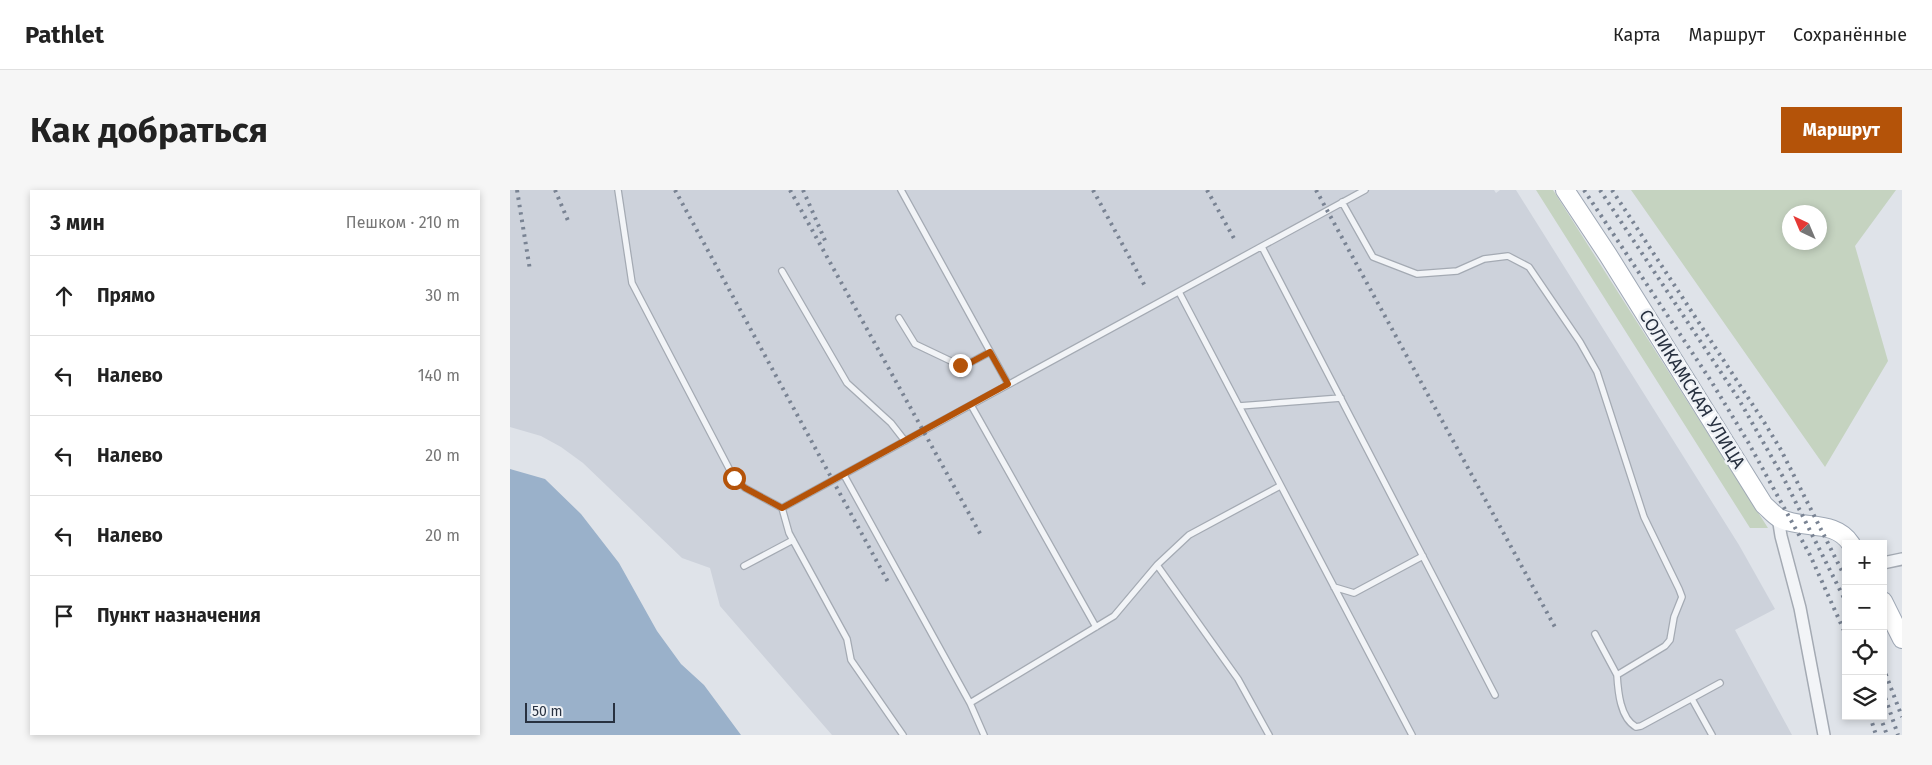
<!DOCTYPE html>
<html lang="ru">
<head>
<meta charset="utf-8">
<style>
  body { margin:0; font-family:"Fira Sans",sans-serif; background:#f6f6f6; color:#222 }
  .controls { position:absolute; right:15px; bottom:15px; display:grid; overflow:hidden; border-radius:0px; box-shadow:0 2px 8px #0003 }
  .controls button { width:45px; height:45px; display:grid; place-items:center; padding:0; border:0; border-bottom:1px solid #e0e0e0; background:#fff; color:#222; font:25px sans-serif }
  .compass { position:absolute; left:1272px; top:15px; width:45px; height:45px; border-radius:50%; background:#fff; box-shadow:0 2px 8px #0003; rotate:316deg }
  .scale { position:absolute; left:15px; bottom:12px; width:90px; box-sizing:border-box; padding-left:5px; border:2px solid #283140; border-top:0; font-size:14px; line-height:18px; white-space:nowrap; color:#283140; -webkit-text-stroke:4px #eff2f6; paint-order:stroke }
  .stop { position:absolute; width:15px; height:15px; margin:-11px; border:4px solid #b45309; border-radius:50%; background:#fff }
  .stop.end { background:#b45309; border-color:#fff; box-shadow:0 1px 5px #0008 }
  .list { margin:0; padding:0; list-style:none }
  h2 { display:flex; justify-content:space-between; align-items:center; height:65px; margin:0; padding:0 20px; font-size:21px }
  h2 small { font-size:16px; font-weight:400; color:#767676 }
  .list li { display:grid; grid-template-columns:32px 1fr auto; gap:15px; align-items:center; box-sizing:border-box; height:80px; padding:0 20px; border-top:1px solid #e0e0e0 }
  .list b { display:block; font-size:19px; white-space:nowrap }
  .list em { font-size:16px; font-style:normal; color:#767676 }
  .icon { flex:none; width:28px; height:28px; fill:none; stroke:currentColor; stroke-width:2; stroke-linecap:round; stroke-linejoin:round }
  .map { position:relative; flex:none; width:1392px; height:545px; overflow:hidden; border-radius:0px }
  header { display:flex; align-items:center; gap:30px; box-sizing:border-box; height:70px; padding:0 25px; background:#fff; border-bottom:1px solid #e0e0e0 }
  header strong { font-size:24px }
  nav { display:flex; gap:28px; margin-inline-start:auto; font-size:18px }
  .intro { display:flex; align-items:center; justify-content:space-between; box-sizing:border-box; height:120px; padding:0 30px }
  h1 { margin:0; font-size:35px }
  .button { padding:12px 22px; border-radius:0px; background:#b45309; color:#fff; font-size:18px; font-weight:700 }
  main { display:flex; gap:30px; padding:0 30px }
  aside { flex:1; background:#fff; border-radius:0px; box-shadow:0 2px 8px #0003 }
  .map>svg:first-child { display:block }
</style>
</head>
<body>
<header>
<strong>Pathlet</strong>
<nav><a>Карта</a><a>Маршрут</a><a>Сохранённые</a></nav>
</header>
<div class="intro"><h1>Как добраться</h1><a class="button">Маршрут</a></div>
<main>
<aside>
<h2>3 мин<small>Пешком · 210 m</small></h2>
<ul class="list">
<li><svg class="icon" aria-label="ahead" viewBox="0 0 24 24"><path d="M12 20V5M6 11l6-6 6 6"/></svg><div><b>Прямо</b></div><em>30 m</em></li>
<li><svg class="icon" aria-label="left" viewBox="0 0 24 24"><path d="M17 20v-9H6M10 6l-5 5 5 5"/></svg><div><b>Налево</b></div><em>140 m</em></li>
<li><svg class="icon" aria-label="left" viewBox="0 0 24 24"><path d="M17 20v-9H6M10 6l-5 5 5 5"/></svg><div><b>Налево</b></div><em>20 m</em></li>
<li><svg class="icon" aria-label="left" viewBox="0 0 24 24"><path d="M17 20v-9H6M10 6l-5 5 5 5"/></svg><div><b>Налево</b></div><em>20 m</em></li>
<li><svg class="icon" aria-label="arrive" viewBox="0 0 24 24"><path d="M6 21V4h12l-3 4 3 4H6"/></svg><div><b>Пункт назначения</b></div></li>
</ul>
</aside>
<div class="map">
<svg width="1392" height="545" viewBox="0 0 1392 545">
  <rect width="100%" height="100%" fill="#dfe3e9"/>
  <path fill="#cdd2db" d="M 0,0 L 984,0 L 986,3 L 990,0 L 1006,0 L 1229,355 L 1265,419 L 1225,440 L 1282,545 L 322,545 L 210,416 L 200,378 L 172,368 L 73,273 L 51,257 L 31,246 L 0,237 Z"/>
  <path fill="#c5d3c0" fill-rule="evenodd" d="M 1026,0 L 1043,0 L 1258,338 L 1240,338 Z
    M 1121,0 L 1386,0 L 1345,56 L 1378,171 L 1315,277 ZM 1280,22 L 1310,22 L 1310,52 L 1280,52 Z"/>
  <path fill="#9ab1ca" d="M 0,279 L 35,289 L 71,324 L 109,373 L 147,441 L 171,474 L 194,495 L 231,545 L 0,545 Z"/>
  <g fill="none" stroke-linecap="round" stroke-linejoin="round">
    <g stroke="#a4aab3" stroke-width="8">
      <path id="lane" d="M 108,0 L 122,93 L 224,288 L 235,298 L 272,318
        M 391,0 L 498,194
        M 832,12 L 863,67 L 907,84 L 947,81 L 974,69 L 998,66 L 1019,77 L 1070,152 L 1087,182 L 1134,327 L 1169,399 L 1172,407 L 1164,427 L 1160,450 L 1155,456 L 1107,485 L 1085,444
        M 752,57 L 985,505
        M 272,81 L 337,193 L 381,233 L 395,251
        M 669,102 L 902,545
        M 389,128 L 405,154 L 445,173 L 456,175 L 480,162
        M 461,215 L 586,437
        M 729,216 L 831,208
        M 334,285 L 460,513 L 474,545
        M 272,318 L 855,0
        M 272,318 L 279,343 L 337,449 L 341,470 L 393,545
        M 647,375 L 728,489 L 759,545
        M 234,376 L 283,350
        M 824,397 L 844,403 L 913,366
        M 1107,485 C 1108,501 1110,528 1126,537 L 1131,536 L 1210,493
        M 1182,509 L 1202,545
        M 460,513 L 604,426 L 647,375 L 679,345 L 770,296"/>
    </g>
    <g stroke="#a4aab3" stroke-width="14">
      <path id="street" d="M 1268,327 L 1271,346 L 1290,418 L 1314,545
        M 1373,373 L 1392,369"/>
    </g>
    <g stroke="#9fa8b5" stroke-width="20">
      <path id="primary" d="M 1055,0 L 1098,65 L 1254,315 C 1259,319 1264,325 1269,328 C 1293,340 1325,329 1341,354
        M 1373,411 L 1392,449"/>
    </g>
    <use href="#lane" stroke="#f2f4f7" stroke-width="5.5"/>
    <use href="#street" stroke="#f2f4f7" stroke-width="11"/>
    <use href="#primary" stroke="#fff" stroke-width="18"/>
    <path stroke="#798393" stroke-width="4" stroke-dasharray="2.5 5" stroke-linecap="butt" d="M 7,0 L 20,80
      M 45,0 L 59,33
      M 165,0 L 378,392
      M 280,0 L 472,347
      M 293,0 L 317,55
      M 583,0 L 636,98
      M 697,0 L 726,52
      M 806,0 L 1046,439
      M 1074,0 L 1201,191 L 1238,252 L 1300,365 L 1336,445
      M 1090,0 L 1228,208 L 1273,287 L 1336,412
      M 1102,0 L 1254,232 L 1271,260 L 1336,389
      M 1373,477 L 1392,527
      M 1373,501 L 1388,545
      M 1360,526 L 1366,545
      M 1370,526 L 1377,545"/>
  </g>
  <g fill="none" stroke-linecap="round" stroke-linejoin="round">
    <path stroke="#b45309" stroke-width="6" d="M 224,288 L 235,298 L 272,318 L 498,194 L 480,162 L 456,175 L 450,175"/>
  </g>
  <g text-anchor="middle" stroke-width="5" stroke-linejoin="round" paint-order="stroke">
    <g font-size="18" fill="#283140" stroke="#eff2f6">
      <text transform="translate(1182 199) rotate(58)" y="6">СОЛИКАМСКАЯ УЛИЦА</text>
    </g>
  </g>
</svg>
<div class="controls">
<button>+</button>
<button>−</button>
<button><svg class="icon" aria-label="locate" viewBox="0 0 24 24"><circle cx="12" cy="12" r="6"/><path d="M12 2v4M12 18v4M2 12h4M18 12h4"/></svg></button>
<button><svg class="icon" aria-label="layers" viewBox="0 0 24 24"><path d="M12 4l9 5-9 5-9-5zM3 14l9 5 9-5"/></svg></button>
</div>
<svg class="compass" viewBox="-18 -18 36 36"><path d="M0-13l5 13h-10z" fill="#e53935"/><path d="M0 13l5-13h-10z" fill="#767676"/></svg>
<div class="scale">50 m</div>
<div class="stop" style="left:224px;top:288px"></div>
<div class="stop end" style="left:450px;top:175px"></div>
</div>
</main>
</body>
</html>
